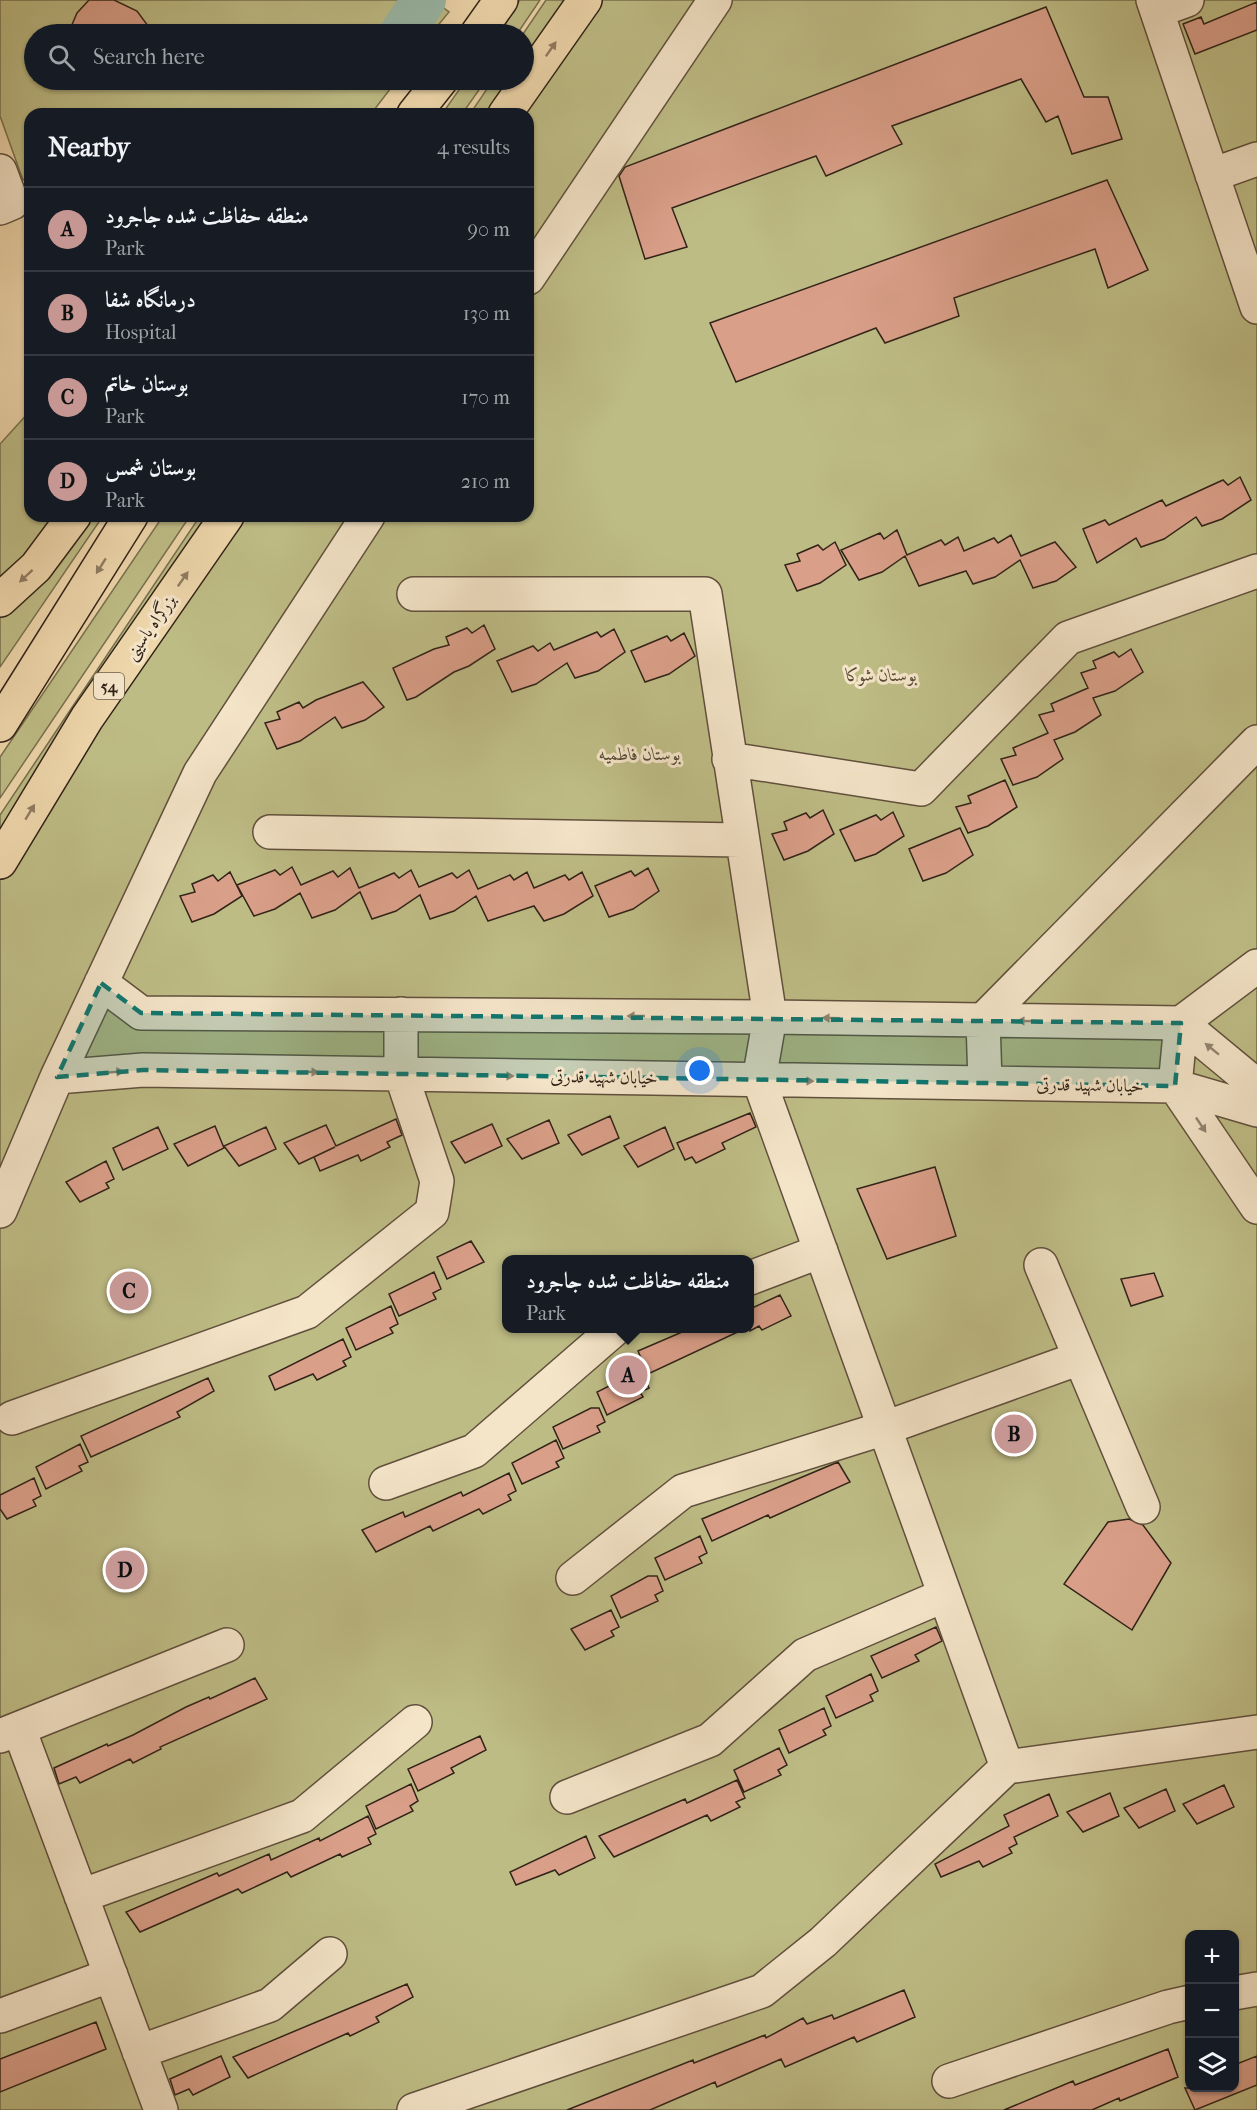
<!DOCTYPE html>
<html lang="en">
<head>
<meta charset="utf-8">
<style>
  body { margin:0; font-family:"IM FELL French Canon",Amiri,serif; background:#20242c; color:#f1f3f6 }
  .controls { position:absolute; right:18px; bottom:18px; display:grid; overflow:hidden; border-radius:12px; box-shadow:0 2px 4px #0004 }
  .controls button { width:54px; height:54px; display:grid; place-items:center; padding:0; border:0; border-bottom:2px solid #363941; background:#171b24; color:#f1f3f6; font:30px sans-serif }
  .you { position:absolute; left:700px; top:1071px; width:21px; height:21px; margin:-15px; border:4px solid #fff; border-radius:50%; background:#1a73e8; box-shadow:0 0 0 9px #1a73e833 }
  .badge { display:grid; place-items:center; width:39px; height:39px; border-radius:50%; background:#c59692; color:#111; font-size:20px; font-weight:700 }
  .pin { position:absolute; translate:-50% -50%; border:3px solid #fff; box-shadow:0 2px 6px #0006 }
  .popup { position:absolute; left:502px; top:1255px; width:252px; height:78px; box-sizing:border-box; display:grid; place-content:center; border-radius:12px; background:#171b24; filter:drop-shadow(0 2px 4px #0005); font-size:20px; white-space:nowrap; color:#9ea1a6 }
  .popup b { font-size:22px; color:#f1f3f6 }
  .popup::after { content:''; position:absolute; left:50%; top:100%; margin-left:-12px; border:12px solid transparent; border-top-color:#171b24 }
  .list { margin:0; padding:0; list-style:none }
  h2 { display:flex; justify-content:space-between; align-items:center; height:78px; margin:0; padding:0 24px; font-size:26px }
  h2 small { font-size:20px; font-weight:400; color:#9ea1a6 }
  .list li { display:grid; grid-template-columns:39px 1fr auto; gap:18px; align-items:center; box-sizing:border-box; height:84px; padding:0 24px; border-top:2px solid #363941 }
  .list b { display:block; font-size:22px; white-space:nowrap }
  .list p { margin:0; font-size:20px; white-space:nowrap; color:#9ea1a6 }
  .list em { font-size:20px; font-style:normal; color:#9ea1a6 }
  .icon { flex:none; width:33px; height:33px; fill:none; stroke:currentColor; stroke-width:2; stroke-linecap:round; stroke-linejoin:round }
  .map { position:relative; flex:none; width:1257px; height:2110px; overflow:hidden }
  .search { position:absolute; background:#171b24; box-shadow:0 2px 4px #0004; left:24px; top:24px; width:510px; height:66px; display:flex; align-items:center; gap:15px; box-sizing:border-box; padding:0 21px; border-radius:33px; color:#9ea1a6; font-size:22px }
  .panel { position:absolute; background:#171b24; box-shadow:0 2px 4px #0004; left:24px; top:108px; width:510px; height:414px; border-radius:18px }
  .map>svg:first-child { display:block }
</style>
</head>
<body>
<div class="map">
<svg width="1257" height="2110" viewBox="0 0 1257 2110">
  <rect width="100%" height="100%" fill="#eed6ab"/>
  <filter id="stains"><feTurbulence type="fractalNoise" baseFrequency=".00333" numOctaves="4"/><feColorMatrix values="0 0 0 0 .2 0 0 0 0 .09 0 0 0 0 .02 0 0 0 .5 -.17"/></filter>
  <radialGradient id="worn" r=".72"><stop offset=".6" stop-color="#630" stop-opacity="0"/><stop offset="1" stop-color="#630" stop-opacity=".3"/></radialGradient>
  <path fill="#bebc85" stroke="#78704e" stroke-width="1.5" fill-rule="evenodd" d="M 0,0 L 433,0 L 449,12 L 431,34 L 34,34 L 34,80 L 397,80 L 371,114 L 30,114 L 30,177 L 23,180 L 0,116 Z
    M 520,0 L 540,0 L 517,34 L 496,34 Z
    M 546,0 L 1257,0 L 1257,2110 L 0,2110 L 0,815 L 200,516 L 528,516 L 528,114 L 470,114 L 493,80 L 524,80 L 523,34 ZM 506,1260 L 750,1260 L 750,1328 L 506,1328 ZM 1190,1934 L 1234,1934 L 1234,2088 L 1190,2088 Z
    M 466,80 L 486,80 L 462,114 L 442,114 Z
    M 30,411 L 30,516 L 62,516 L 0,589 L 0,444 Z
    M 85,516 L 103,516 L 0,667 L 0,611 Z
    M 163,516 L 190,516 L 0,798 L 0,757 Z"/>
  <g fill="none" stroke-linecap="round" stroke-linejoin="round">
    <path stroke="#99b9a9" stroke-width="44" d="M 401,34 L 424,0"/>
  </g>
  <path fill="#da9f89" stroke="#312318" stroke-width="1.5" d="M 89,0 L 114,0 L 137,11 L 154,34 L 68,34 L 77,13 Z
    M 1257,2 L 1257,30 L 1195,54 L 1183,24 L 1201,17 L 1204,24 Z
    M 1046,7 L 1084,97 L 1108,97 L 1122,139 L 1072,154 L 1058,116 L 1046,122 L 1021,79 L 892,126 L 902,144 L 826,176 L 816,156 L 672,208 L 687,247 L 645,259 L 619,176 L 625,167 Z
    M 1107,180 L 1148,270 L 1108,288 L 1095,249 L 954,298 L 959,316 L 885,343 L 876,328 L 736,382 L 710,323 Z
    M 1240,477 L 1251,500 L 1222,519 L 1202,526 L 1196,517 L 1164,539 L 1141,547 L 1136,538 L 1097,563 L 1083,529 L 1105,520 L 1109,525 L 1162,500 L 1166,506 L 1223,480 L 1228,485 Z
    M 897,530 L 907,555 L 941,540 L 945,545 L 958,537 L 964,551 L 994,538 L 998,543 L 1011,535 L 1021,556 L 1055,542 L 1076,567 L 1056,581 L 1033,588 L 1020,560 L 995,577 L 973,584 L 966,571 L 919,586 L 905,556 L 882,572 L 859,580 L 841,550 L 880,533 L 884,539 Z
    M 835,542 L 846,565 L 820,583 L 797,591 L 785,565 L 800,561 L 797,554 L 818,545 L 823,550 Z
    M 484,625 L 495,649 L 469,666 L 454,672 L 416,697 L 407,700 L 393,668 L 434,649 L 449,645 L 446,637 L 467,628 L 472,633 Z
    M 614,629 L 625,652 L 598,671 L 575,678 L 567,663 L 536,684 L 512,692 L 497,661 L 533,646 L 538,651 L 550,643 L 554,650 L 597,632 L 601,637 Z
    M 684,633 L 695,656 L 669,674 L 645,682 L 631,651 L 667,636 L 671,641 Z
    M 1131,649 L 1143,672 L 1115,691 L 1093,698 L 1101,715 L 1075,732 L 1054,740 L 1063,759 L 1037,777 L 1013,785 L 1001,759 L 1016,755 L 1013,748 L 1048,733 L 1039,715 L 1054,711 L 1051,704 L 1088,688 L 1081,673 L 1096,668 L 1093,661 L 1114,652 L 1119,657 Z
    M 363,682 L 384,707 L 365,720 L 342,728 L 335,717 L 300,741 L 277,749 L 265,723 L 280,719 L 277,712 L 299,702 L 303,708 L 316,700 Z
    M 1005,780 L 1017,807 L 988,826 L 968,833 L 956,807 L 971,803 L 968,796 Z
    M 823,810 L 834,834 L 808,851 L 784,860 L 772,834 L 787,830 L 784,822 L 806,813 L 810,818 Z
    M 893,812 L 904,836 L 876,854 L 855,861 L 840,830 L 876,815 L 881,820 Z
    M 960,828 L 973,855 L 946,873 L 923,881 L 909,849 Z
    M 292,867 L 301,885 L 333,871 L 338,877 L 350,868 L 359,888 L 394,873 L 399,878 L 411,870 L 419,887 L 452,873 L 457,878 L 469,870 L 478,889 L 510,875 L 514,880 L 527,872 L 534,888 L 565,875 L 569,880 L 582,872 L 593,896 L 564,914 L 544,921 L 534,906 L 488,921 L 476,896 L 454,911 L 430,919 L 420,895 L 396,911 L 372,919 L 360,892 L 335,910 L 312,918 L 300,893 L 275,909 L 254,916 L 237,885 L 275,870 L 280,875 Z
    M 648,868 L 659,891 L 633,909 L 609,917 L 595,886 L 631,871 L 635,876 Z
    M 230,872 L 242,896 L 214,914 L 192,922 L 180,896 L 195,892 L 192,884 L 213,875 L 218,881 Z
    M 750,1113 L 756,1127 L 722,1143 L 725,1149 L 696,1163 L 692,1157 L 685,1160 L 677,1143 Z
    M 610,1116 L 619,1138 L 582,1155 L 568,1135 Z
    M 396,1119 L 402,1135 L 387,1142 L 390,1147 L 361,1161 L 358,1155 L 320,1171 L 314,1157 L 335,1147 L 299,1164 L 284,1143 L 326,1125 L 336,1146 Z
    M 549,1120 L 559,1143 L 522,1159 L 507,1139 Z
    M 492,1124 L 502,1146 L 465,1163 L 451,1142 Z
    M 215,1126 L 224,1148 L 188,1166 L 174,1144 Z
    M 158,1127 L 168,1149 L 123,1170 L 113,1148 Z
    M 266,1127 L 276,1149 L 239,1166 L 224,1146 Z
    M 665,1127 L 674,1149 L 638,1167 L 624,1146 Z
    M 106,1161 L 114,1179 L 106,1183 L 109,1188 L 80,1202 L 66,1182 Z
    M 935,1167 L 956,1236 L 887,1259 L 857,1189 Z
    M 471,1241 L 484,1262 L 447,1279 L 437,1257 Z
    M 434,1272 L 441,1289 L 433,1293 L 436,1299 L 399,1316 L 389,1294 Z
    M 1154,1273 L 1163,1296 L 1131,1306 L 1121,1279 Z
    M 780,1295 L 791,1316 L 762,1330 L 759,1326 L 750,1331 L 750,1309 Z
    M 391,1306 L 398,1324 L 390,1328 L 393,1333 L 356,1350 L 346,1328 Z
    M 689,1329 L 744,1329 L 648,1374 L 638,1351 Z
    M 343,1339 L 351,1357 L 343,1361 L 346,1366 L 317,1380 L 313,1374 L 275,1390 L 269,1376 Z
    M 641,1370 L 649,1388 L 640,1392 L 643,1397 L 607,1415 L 597,1392 Z
    M 208,1378 L 214,1391 L 177,1412 L 180,1417 L 91,1457 L 81,1436 Z
    M 591,1408 L 599,1408 L 605,1422 L 597,1426 L 600,1432 L 563,1449 L 553,1427 Z
    M 556,1440 L 564,1458 L 556,1462 L 559,1467 L 522,1484 L 512,1463 Z
    M 80,1444 L 88,1462 L 79,1466 L 82,1471 L 46,1489 L 36,1467 Z
    M 838,1462 L 850,1482 L 770,1518 L 768,1515 L 712,1541 L 702,1519 Z
    M 509,1473 L 516,1491 L 508,1495 L 511,1500 L 483,1514 L 479,1509 L 433,1531 L 430,1526 L 376,1552 L 362,1530 L 403,1512 L 405,1517 L 461,1492 L 463,1496 Z
    M 34,1478 L 41,1496 L 33,1500 L 36,1506 L 7,1519 L 0,1509 L 0,1495 Z
    M 1129,1519 L 1143,1525 L 1171,1563 L 1132,1630 L 1064,1584 L 1108,1522 Z
    M 700,1536 L 707,1553 L 699,1557 L 702,1563 L 665,1580 L 655,1558 Z
    M 648,1576 L 657,1576 L 663,1591 L 655,1595 L 658,1601 L 621,1618 L 611,1596 Z
    M 611,1610 L 619,1627 L 611,1631 L 614,1636 L 585,1650 L 571,1629 Z
    M 936,1627 L 942,1641 L 915,1655 L 919,1661 L 882,1678 L 871,1656 Z
    M 871,1674 L 878,1691 L 870,1695 L 873,1701 L 836,1718 L 826,1696 Z
    M 255,1678 L 267,1699 L 160,1747 L 161,1749 L 133,1763 L 130,1759 L 80,1783 L 76,1777 L 59,1784 L 54,1768 L 107,1744 L 108,1746 L 133,1735 L 186,1707 L 209,1697 L 210,1699 Z
    M 824,1708 L 831,1726 L 823,1730 L 826,1735 L 789,1753 L 779,1730 Z
    M 480,1736 L 486,1750 L 451,1768 L 454,1773 L 418,1791 L 408,1769 Z
    M 779,1748 L 787,1765 L 778,1770 L 781,1775 L 744,1792 L 734,1770 Z
    M 737,1780 L 745,1798 L 736,1802 L 740,1807 L 711,1821 L 707,1815 L 614,1857 L 599,1836 L 685,1799 L 687,1803 Z
    M 411,1784 L 418,1801 L 410,1806 L 413,1811 L 376,1829 L 366,1806 Z
    M 1224,1785 L 1234,1807 L 1197,1824 L 1183,1804 Z
    M 1166,1789 L 1175,1811 L 1139,1828 L 1124,1808 Z
    M 1110,1793 L 1119,1816 L 1083,1832 L 1067,1812 Z
    M 1049,1794 L 1058,1816 L 1014,1837 L 1017,1844 L 1009,1848 L 1012,1853 L 983,1867 L 979,1861 L 941,1877 L 935,1864 L 1009,1826 L 1004,1815 Z
    M 368,1816 L 376,1834 L 368,1838 L 371,1844 L 342,1857 L 340,1854 L 291,1877 L 287,1872 L 242,1893 L 238,1889 L 140,1932 L 126,1912 L 217,1873 L 219,1876 L 269,1854 L 271,1860 L 319,1838 L 320,1841 Z
    M 586,1836 L 595,1858 L 559,1875 L 555,1870 L 516,1885 L 510,1872 Z
    M 407,1984 L 413,1997 L 376,2017 L 379,2022 L 350,2036 L 348,2033 L 248,2078 L 233,2057 Z
    M 904,1990 L 915,2017 L 857,2042 L 854,2037 L 785,2067 L 781,2059 L 717,2087 L 715,2082 L 650,2110 L 567,2110 L 693,2060 L 694,2063 L 765,2035 L 766,2038 L 803,2018 L 807,2024 L 832,2015 L 834,2019 Z
    M 96,2022 L 106,2049 L 0,2092 L 0,2059 Z
    M 1168,2049 L 1178,2077 L 1120,2101 L 1119,2098 L 1092,2110 L 1004,2110 L 1073,2081 L 1075,2085 Z
    M 221,2056 L 230,2077 L 193,2095 L 189,2089 L 175,2095 L 170,2079 Z
    M 1257,2056 L 1257,2085 L 1195,2110 L 1185,2088 L 1234,2088 L 1234,2065 Z"/>
  <g fill="none" stroke-linecap="round" stroke-linejoin="round">
    <g stroke="#60503d" stroke-width="36">
      <path id="minor" d="M 1153,0 L 1257,307
        M 1157,11 L 1187,0
        M 0,171 L 12,203 L 0,208
        M 1212,175 L 1257,159
        M 528,278 L 715,0
        M 414,594 L 705,594 L 770,1017 L 759,1080 L 1007,1767
        M 729,759 L 921,789 L 1068,638 L 1257,571
        M 270,832 L 740,840
        M 1257,966 L 1181,1023 L 1175,1086 L 1257,1207
        M 101,983 L 141,1013 L 770,1017 L 1181,1023 L 1257,1086
        M 57,1077 L 143,1070 L 1175,1086 L 1257,1110
        M 985,1083 L 983,1020 L 1257,742
        M 0,1211 L 57,1077 L 200,773 L 368,516
        M 1041,1265 L 1143,1507
        M 750,1278 L 821,1251
        M 12,1418 L 307,1312 L 432,1212 L 437,1181 L 401,1074 L 401,1014
        M 386,1483 L 474,1451 L 616,1328
        M 573,1578 L 683,1491 L 885,1428 L 1080,1358
        M 19,1729 L 161,2110
        M 0,1736 L 227,1645
        M 567,1797 L 710,1740 L 805,1655 L 945,1595
        M 81,1896 L 302,1816 L 415,1722
        M 1234,1993 L 1257,1989
        M 0,2016 L 111,1975
        M 139,2052 L 270,2005 L 330,1954
        M 949,2081 L 1168,2007 L 1190,2002
        M 414,2110 L 762,1991 L 823,1942 L 1007,1767 L 1257,1732"/>
    </g>
    <g stroke="#312318" stroke-width="36">
      <path id="highway" d="M 477,34 L 501,0
        M 414,114 L 441,80
        M 505,114 L 585,0
        M 0,600 L 36,567 L 74,516
        M 0,725 L 131,516
        M 0,862 L 87,718 L 227,516"/>
    </g>
    <use href="#minor" stroke="#f4e4c8" stroke-width="33"/>
    <use href="#highway" stroke="#eed6ab" stroke-width="33"/>
  </g>
  <defs><path id="oneway-solid" d="M-6-.8H1V-3.2L6.5 0L1 3.2V.8H-6Z" transform="scale(1.5)"/></defs>
  <g fill="#907c62">
    <use href="#oneway-solid" transform="translate(551 49) rotate(-55)"/>
    <use href="#oneway-solid" transform="translate(101 566) rotate(122)"/>
    <use href="#oneway-solid" transform="translate(26 576) rotate(137)"/>
    <use href="#oneway-solid" transform="translate(183 579) rotate(-55)"/>
    <use href="#oneway-solid" transform="translate(30 812) rotate(-59)"/>
  </g>
  <g fill="#928470">
    <use href="#oneway-solid" transform="translate(636 1016) rotate(-180)"/>
    <use href="#oneway-solid" transform="translate(831 1018) rotate(-179)"/>
    <use href="#oneway-solid" transform="translate(1026 1021) rotate(-179)"/>
    <use href="#oneway-solid" transform="translate(1212 1049) rotate(-141)"/>
    <use href="#oneway-solid" transform="translate(115 1072) rotate(-5)"/>
    <use href="#oneway-solid" transform="translate(310 1072) rotate(1)"/>
    <use href="#oneway-solid" transform="translate(505 1076) rotate(1)"/>
    <use href="#oneway-solid" transform="translate(805 1081) rotate(1)"/>
    <use href="#oneway-solid" transform="translate(1201 1125) rotate(56)"/>
  </g>
  <path fill="#0f766e" fill-opacity="0.2" stroke="#0f766e" stroke-width="4.5" stroke-dasharray="12 8" stroke-linejoin="round" d="M 101,983 L 141,1013 L 1181,1023 L 1175,1086 L 143,1070 L 57,1077 Z"/>
  <g text-anchor="middle" stroke-width="6" stroke-linejoin="round" paint-order="stroke">
    <rect fill="#f4e4c8" stroke="#6c5d4d" stroke-width="1.5" x="94" y="673" width="30" height="26" rx="4.5"/>
    <g font-size="16" font-weight="bold" fill="#312318">
      <text x="109" y="692">54</text>
    </g>
    <g font-size="18" fill="#312318" stroke="#f4e4c8">
      <text transform="translate(150 627) rotate(-55)" y="6">بزرگراه یاسینی</text>
      <text transform="translate(604 1077) rotate(1)" y="6">خیابان شهید قدرتی</text>
      <text transform="translate(1090 1085) rotate(1)" y="6">خیابان شهید قدرتی</text>
    </g>
    <g font-size="18" font-style="italic" fill="#544933" stroke="#f4e4c8">
      <text x="882" y="681">بوستان شوکا</text>
      <text x="640" y="760">بوستان فاطمیه</text>
    </g>
  </g>
  <rect width="100%" height="100%" filter="url(#stains)"/>
  <rect width="100%" height="100%" fill="url(#worn)"/>
</svg>
<div class="controls">
<button>+</button>
<button>−</button>
<button><svg class="icon" aria-label="layers" viewBox="0 0 24 24"><path d="M12 4l9 5-9 5-9-5zM3 14l9 5 9-5"/></svg></button>
</div>
<div class="you"></div>
<div class="pin badge" style="left:628px;top:1375px">A</div>
<div class="popup"><b>منطقه حفاظت شده جاجرود</b>Park</div>
<div class="pin badge" style="left:1014px;top:1434px">B</div>
<div class="pin badge" style="left:129px;top:1291px">C</div>
<div class="pin badge" style="left:125px;top:1570px">D</div>
<div class="search"><svg class="icon" aria-label="search" viewBox="0 0 24 24"><circle cx="10" cy="10" r="6"/><path d="M15 15l6 6"/></svg>Search here</div>
<section class="panel">
<h2>Nearby<small>4 results</small></h2>
<ul class="list">
<li><span class="badge">A</span><div><b>منطقه حفاظت شده جاجرود</b><p>Park</p></div><em>90 m</em></li>
<li><span class="badge">B</span><div><b>درمانگاه شفا</b><p>Hospital</p></div><em>130 m</em></li>
<li><span class="badge">C</span><div><b>بوستان خاتم</b><p>Park</p></div><em>170 m</em></li>
<li><span class="badge">D</span><div><b>بوستان شمس</b><p>Park</p></div><em>210 m</em></li>
</ul>
</section>
</div>
</body>
</html>
